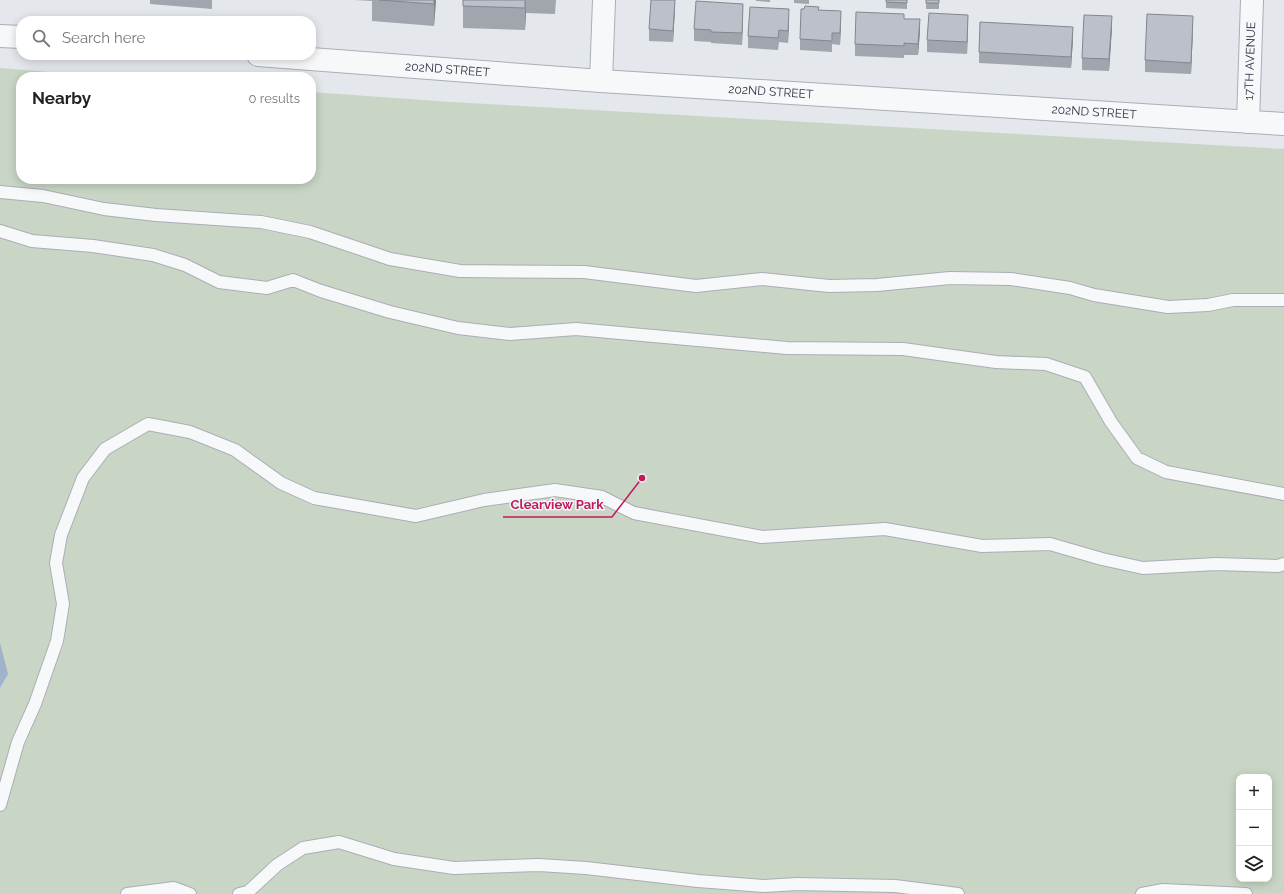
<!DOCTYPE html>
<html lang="en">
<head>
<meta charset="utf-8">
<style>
  body { margin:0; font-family:Raleway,sans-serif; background:#f6f6f6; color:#222 }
  .controls { position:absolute; right:12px; bottom:12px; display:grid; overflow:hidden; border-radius:8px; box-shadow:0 2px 10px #0003 }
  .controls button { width:36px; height:36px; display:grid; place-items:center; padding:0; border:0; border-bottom:1px solid #e0e0e0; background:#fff; color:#222; font:20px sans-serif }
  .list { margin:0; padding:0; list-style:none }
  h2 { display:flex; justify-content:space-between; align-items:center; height:52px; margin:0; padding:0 16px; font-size:17px }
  h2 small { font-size:13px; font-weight:400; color:#767676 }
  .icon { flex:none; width:22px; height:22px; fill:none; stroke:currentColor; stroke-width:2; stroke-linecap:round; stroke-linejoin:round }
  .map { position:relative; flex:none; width:1284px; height:894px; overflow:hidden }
  .search { position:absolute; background:#fff; box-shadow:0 2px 10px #0003; left:16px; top:16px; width:300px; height:44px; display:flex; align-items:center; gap:10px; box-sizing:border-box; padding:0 14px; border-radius:16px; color:#767676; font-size:15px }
  .panel { position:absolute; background:#fff; box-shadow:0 2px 10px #0003; left:16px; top:72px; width:300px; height:112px; border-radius:16px }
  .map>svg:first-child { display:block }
</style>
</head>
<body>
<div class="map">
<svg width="1284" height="894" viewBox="0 0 1284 894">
  <rect width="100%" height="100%" fill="#e4e7ec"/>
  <path fill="#c9d6c5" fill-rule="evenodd" d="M 0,68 L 114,77 L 21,77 L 21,179 L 311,179 L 311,92 L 451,102 L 1284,149 L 1284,894 L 0,894 ZM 1239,777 L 1269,777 L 1269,879 L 1239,879 Z"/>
  <path fill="#9fb4cc" d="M 0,643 L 8,674 L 0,688 Z"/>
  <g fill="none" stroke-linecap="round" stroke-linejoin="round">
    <g stroke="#a9aeb7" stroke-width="14">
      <path id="service" d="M 0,192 L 43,196 L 104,209 L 156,215 L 261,222 L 310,232 L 390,259 L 460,271 L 584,272 L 696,286 L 762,279 L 829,286 L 877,285 L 950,278 L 1011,279 L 1070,288 L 1094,295 L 1168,307 L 1208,305 L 1233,300 L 1284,300
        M 0,231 L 32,241 L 93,246 L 153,255 L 185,265 L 219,282 L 267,288 L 293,280 L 321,291 L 390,312 L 458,328 L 510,334 L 576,329 L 787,348 L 903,349 L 996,362 L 1046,364 L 1085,377 L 1111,422 L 1137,458 L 1166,472 L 1284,494
        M 0,805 L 18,742 L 35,704 L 57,641 L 63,604 L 56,563 L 61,535 L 83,478 L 105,449 L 148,424 L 190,432 L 235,450 L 281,483 L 314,498 L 416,516 L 484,500 L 555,490 L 602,497 L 634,513 L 762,537 L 885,529 L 982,546 L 1050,544 L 1102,559 L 1143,568 L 1216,564 L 1278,566 L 1284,564
        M 127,894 L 174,888 L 190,894
        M 239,894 L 248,892 L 277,865 L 303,848 L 339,842 L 394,859 L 454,868 L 539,865 L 586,868 L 698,881 L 764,886 L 797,884 L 895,886 L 958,894
        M 1142,894 L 1163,890 L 1246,894"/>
    </g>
    <g stroke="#a9aeb7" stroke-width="24">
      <g id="minor">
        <path d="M 0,36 L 21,37"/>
        <path id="s1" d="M 258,55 L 601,81 L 1284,124"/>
        <path d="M 601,81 L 604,0"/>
        <path id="s2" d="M 1248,122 L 1252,0"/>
      </g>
    </g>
    <use href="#service" stroke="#f7f8fa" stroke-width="12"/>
    <use href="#minor" stroke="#f7f8fa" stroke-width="22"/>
  </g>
  <path fill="#a1a5ae" d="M 150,0 L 212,0 L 212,9 L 150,4 Z
    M 354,0 L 436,0 L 434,26 L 372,21 L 372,1 Z
    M 463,0 L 556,0 L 555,14 L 526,13 L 525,30 L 463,28 Z
    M 756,0 L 770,0 L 770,2 L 756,1 Z
    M 794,0 L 809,0 L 809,4 L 794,3 Z
    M 886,0 L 907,0 L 907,9 L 886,8 Z
    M 926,0 L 939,0 L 939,9 L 926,9 Z
    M 675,8 L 673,42 L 649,41 L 649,29 Z
    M 819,10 L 841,23 L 840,45 L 832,44 L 832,52 L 800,50 L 800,39 Z
    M 743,15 L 742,45 L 711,43 L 711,42 L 694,41 L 694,29 Z
    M 904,19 L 920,31 L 918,55 L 904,55 L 904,58 L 855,56 L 855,44 Z
    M 789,21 L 788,43 L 779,42 L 778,50 L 748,48 L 748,36 Z
    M 968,26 L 967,54 L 927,52 L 927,40 Z
    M 1112,28 L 1109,71 L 1082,70 L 1082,58 Z
    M 1193,28 L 1191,74 L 1145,72 L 1145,60 Z
    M 1073,39 L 1071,68 L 979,63 L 979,52 Z"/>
  <path fill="#83868d" d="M 434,0 L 436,0 L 434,26 Z
    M 525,0 L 526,13 L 525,30 Z
    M 675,0 L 675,8 L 673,42 L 673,31 Z
    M 743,4 L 743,15 L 742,45 L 742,33 Z
    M 789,9 L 789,21 L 788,43 L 788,31 Z
    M 841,11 L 841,23 L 840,45 L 840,33 Z
    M 968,15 L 968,26 L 967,54 L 967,42 Z
    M 1112,16 L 1112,28 L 1109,71 L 1109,59 Z
    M 1193,16 L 1193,28 L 1191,74 L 1191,63 Z
    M 920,19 L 920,31 L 918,55 L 918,44 Z
    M 1073,27 L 1073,39 L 1071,68 L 1071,57 Z"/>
  <path fill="#bbc0ca" stroke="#83868d" d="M 379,0 L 434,0 L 434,4 Z
    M 463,0 L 525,0 L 525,8 L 463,6 Z
    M 651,0 L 675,0 L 673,31 L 649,29 Z
    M 886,0 L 907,0 L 907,3 L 886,2 Z
    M 926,0 L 939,0 L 939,3 L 926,3 Z
    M 696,1 L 743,4 L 742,33 L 711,32 L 711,30 L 694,29 Z
    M 805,6 L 819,7 L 818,10 L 841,11 L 840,33 L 832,33 L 832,41 L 800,39 L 801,9 L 804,9 Z
    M 750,7 L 789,9 L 788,31 L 779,30 L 778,38 L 748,36 Z
    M 856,12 L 904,14 L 904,19 L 920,19 L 918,44 L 904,43 L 904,46 L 855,44 Z
    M 929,13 L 968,15 L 967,42 L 927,40 Z
    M 1147,14 L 1193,16 L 1191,63 L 1145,60 Z
    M 1084,15 L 1112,16 L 1109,59 L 1082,58 Z
    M 980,22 L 1073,27 L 1071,57 L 979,52 Z"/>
  <g text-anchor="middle" stroke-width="3" stroke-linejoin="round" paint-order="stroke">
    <g font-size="12" fill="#2b3445" stroke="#f4f6f9">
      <text dy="4" stroke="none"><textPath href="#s2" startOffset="61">17TH AVENUE</textPath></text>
      <text dy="4" stroke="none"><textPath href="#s1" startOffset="190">202ND STREET</textPath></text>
      <text dy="4" stroke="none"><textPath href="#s1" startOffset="514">202ND STREET</textPath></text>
      <text dy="4" stroke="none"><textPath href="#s1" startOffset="838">202ND STREET</textPath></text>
    </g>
  </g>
  <path fill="none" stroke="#c2185b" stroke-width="1.5" d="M642 478L612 517H503"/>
  <circle fill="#c2185b" stroke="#f4f6f9" stroke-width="1.5" cx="642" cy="478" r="4"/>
  <g font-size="13" text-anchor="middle" font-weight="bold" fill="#c2185b" stroke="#f4f6f9" stroke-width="3" stroke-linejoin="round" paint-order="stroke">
    <text x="557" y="509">Clearview Park</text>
  </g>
</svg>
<div class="controls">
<button>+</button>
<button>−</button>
<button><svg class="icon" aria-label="layers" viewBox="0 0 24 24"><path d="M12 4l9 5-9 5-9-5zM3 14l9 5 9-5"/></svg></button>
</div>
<div class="search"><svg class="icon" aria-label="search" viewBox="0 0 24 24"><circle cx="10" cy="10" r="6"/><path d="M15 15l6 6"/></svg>Search here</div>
<section class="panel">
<h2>Nearby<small>0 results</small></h2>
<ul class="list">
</ul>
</section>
</div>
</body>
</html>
